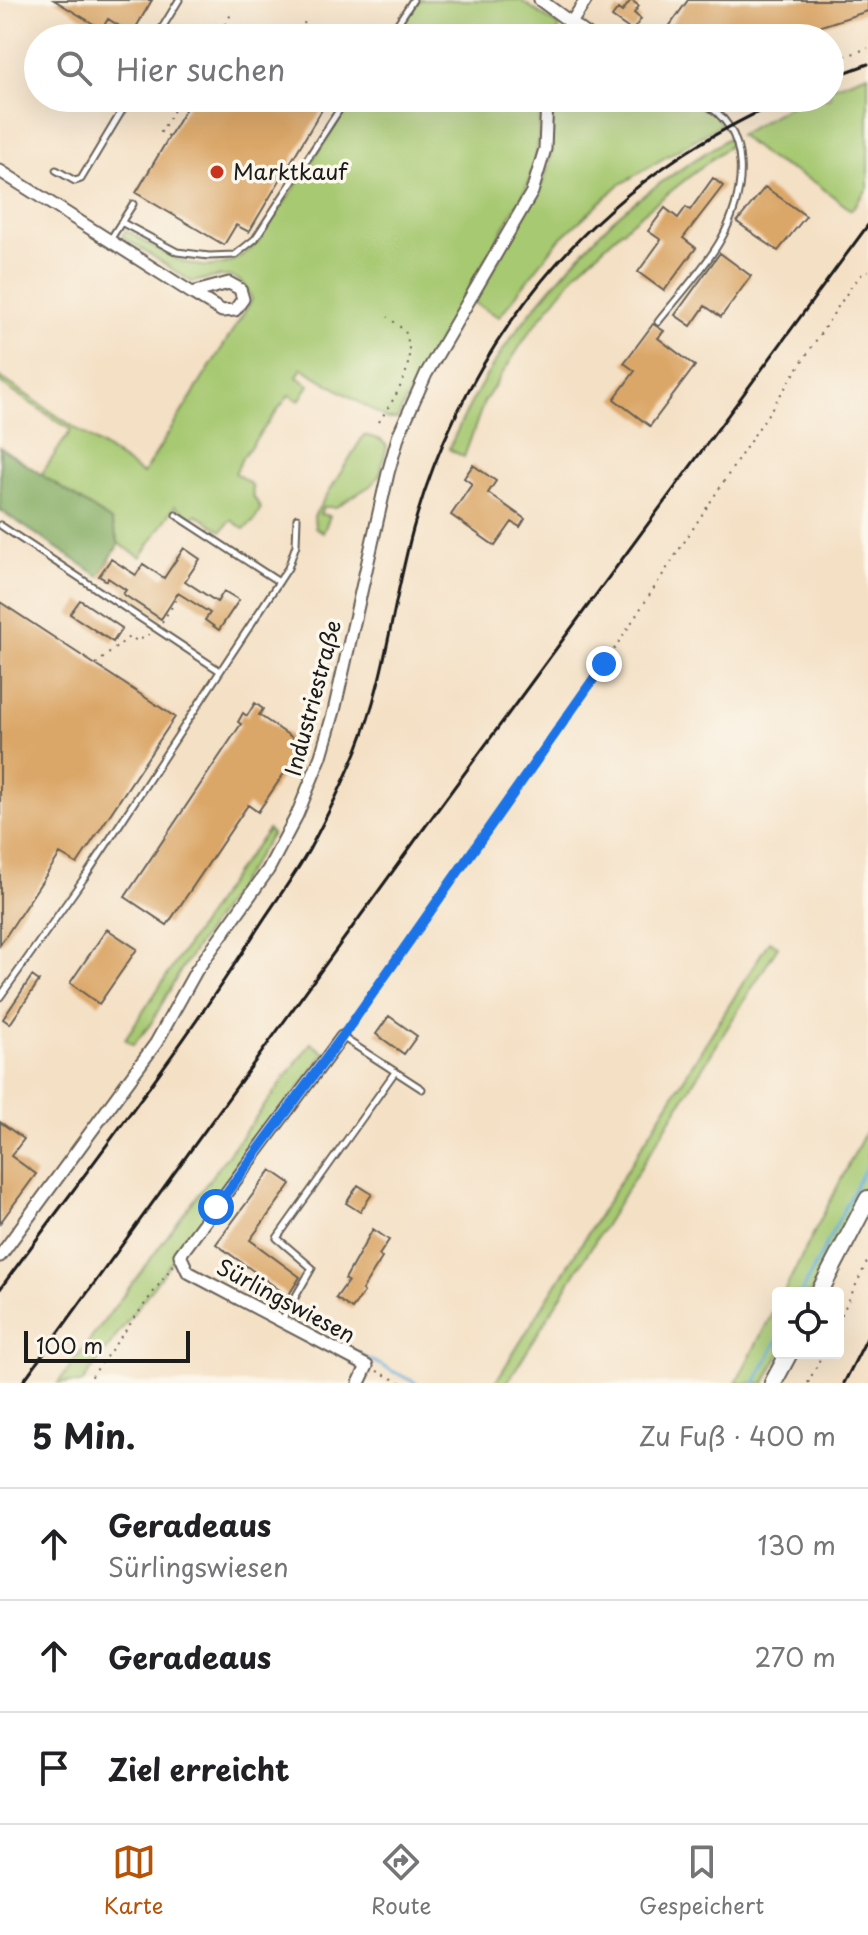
<!DOCTYPE html>
<html lang="de">
<head>
<meta charset="utf-8">
<style>
  body { margin:0; font-family:"Playpen Sans",sans-serif; background:#f6f6f6; color:#202124 }
  .controls { position:absolute; right:24px; bottom:24px; display:grid; overflow:hidden; border-radius:8px; box-shadow:0 8px 32px #0002 }
  .controls button { width:72px; height:72px; display:grid; place-items:center; padding:0; border:0; border-bottom:2px solid #e0e0e0; background:#fff; color:#202124; font:40px sans-serif }
  .scale { position:absolute; left:24px; bottom:20px; width:166px; box-sizing:border-box; padding-left:8px; border:4px solid #1c1c1c; border-top:0; font-size:22px; line-height:28px; white-space:nowrap; color:#1c1c1c; -webkit-text-stroke:6px #fbf7ec; paint-order:stroke }
  .stop { position:absolute; width:24px; height:24px; margin:-18px; border:6px solid #1a73e8; border-radius:50%; background:#fff }
  .stop.end { background:#1a73e8; border-color:#fff; box-shadow:0 2px 8px #0008 }
  .list { margin:0; padding:0; list-style:none }
  h2 { display:flex; justify-content:space-between; align-items:center; height:104px; margin:0; padding:0 32px; font-size:34px }
  h2 small { font-size:26px; font-weight:400; color:#757577 }
  .list li { display:grid; grid-template-columns:52px 1fr auto; gap:24px; align-items:center; box-sizing:border-box; height:112px; padding:0 32px; border-top:2px solid #e0e0e0 }
  .list b { display:block; font-size:30px; white-space:nowrap }
  .list p { margin:0; font-size:26px; white-space:nowrap; color:#757577 }
  .list em { font-size:26px; font-style:normal; color:#757577 }
  .icon { flex:none; width:44px; height:44px; fill:none; stroke:currentColor; stroke-width:2; stroke-linecap:round; stroke-linejoin:round }
  .map { position:relative; flex:none; width:868px; height:1383px; overflow:hidden }
  .search { position:absolute; background:#fff; box-shadow:0 8px 32px #0002; left:24px; right:24px; top:24px; height:88px; display:flex; align-items:center; gap:20px; box-sizing:border-box; padding:0 28px; border-radius:44px; color:#757577; font-size:30px }
  .sheet { height:440px; background:#fff }
  nav { display:flex; justify-content:space-around; align-items:center; box-sizing:border-box; height:112px; border-top:2px solid #e0e0e0; background:#fff; font-size:22px; color:#757577 }
  nav a { display:grid; justify-items:center; gap:4px }
  nav .on { color:#b45309 }
  .map>svg:first-child { display:block }
</style>
</head>
<body>
<div class="map">
<svg width="868" height="1383" viewBox="0 0 868 1383">
  <rect width="100%" height="100%" fill="#fbf7ec"/>
  <filter id="ink" filterUnits="userSpaceOnUse"><feTurbulence type="fractalNoise" baseFrequency=".0125" numOctaves="2"/><feDisplacementMap in="SourceGraphic" scale="16" xChannelSelector="R" yChannelSelector="G"/><feConvolveMatrix kernelMatrix="1 2 1 2 8 2 1 2 1" color-interpolation-filters="sRGB"/></filter>
  <filter id="wash" filterUnits="userSpaceOnUse"><feTurbulence type="fractalNoise" baseFrequency=".006" numOctaves="4" result="noise"/><feDisplacementMap in="SourceGraphic" scale="32" xChannelSelector="R" yChannelSelector="G"/><feGaussianBlur stdDeviation="1.8" result="paint"/><feColorMatrix in="noise" values="0 0 0 0 0 0 0 0 0 0 0 0 0 0 0 0 0 1.4 0 .05"/><feComposite in="paint" operator="in"/></filter>
  <g filter="url(#wash)">
    <rect width="100%" height="100%" fill="#f4e0c5"/>
    <path fill="#a7c972" stroke="#627247" stroke-width="2" d="M 420,0 L 520,0 L 560,27 L 554,38 L 394,38 Z
      M 868,74 L 868,188 L 851,210 L 816,183 L 768,158 L 739,135 L 803,98 L 830,98 L 830,88 Z
      M 354,98 L 540,98 C 540,131 538,161 525,191 L 418,377 L 397,419 L 387,419 L 302,368 L 297,377 L 309,385 L 299,401 L 289,395 L 242,458 L 235,473 L 252,485 L 253,496 L 261,508 L 254,521 L 244,529 L 231,520 L 222,531 L 196,514 L 193,518 L 175,506 L 141,557 L 119,544 L 111,521 L 41,475 L 71,430 L 0,383 L 0,377 L 143,474 L 252,300 C 239,266 221,277 192,282 L 122,236 L 126,230 C 172,258 211,289 258,242 Z
      M 554,98 L 680,98 L 714,114 L 721,124 L 619,185 L 558,241 L 499,317 L 474,303 L 544,180 L 551,155 Z
      M 728,138 L 731,144 L 629,224 L 578,271 L 528,334 L 484,402 L 464,457 L 449,449 C 480,376 518,324 571,265 C 585,250 598,234 613,220 C 648,189 689,164 728,138 Z
      M 364,435 L 381,440 L 387,446 L 380,474 L 373,484 L 336,507 L 323,507 L 320,514 L 330,516 L 323,533 L 315,527 L 314,516 Z
      M 268,830 L 272,834 L 181,970 L 150,1025 L 133,1045 L 125,1039 L 234,874 Z
      M 769,941 L 778,946 L 507,1383 L 495,1383 Z
      M 311,1043 L 325,1053 L 82,1383 L 58,1383 Z
      M 868,1127 L 868,1182 L 811,1293 L 783,1293 Z
      M 778,1302 L 780,1353 L 765,1383 L 736,1383 Z"/>
    <path fill="#85ad64" stroke="#506440" stroke-width="2" d="M 0,447 L 111,521 L 119,544 L 99,576 L 0,510 Z"/>
    <g fill="none" stroke-linecap="round" stroke-linejoin="round">
      <path stroke="#60abd9" stroke-width="3" d="M 801,1293 L 868,1163
        M 341,1345 L 416,1383
        M 755,1383 L 778,1339"/>
    </g>
    <g id="blocks">
      <path fill="#dba769" d="M 54,0 L 152,0 L 132,34 L 108,19 L 102,29 Z
        M 631,0 L 639,6 L 634,13 L 641,19 L 632,31 L 612,17 L 618,9 L 622,12 Z
        M 688,0 L 868,0 L 868,11 L 790,36 L 783,31 L 779,38 L 767,38 L 763,28 L 750,36 L 737,31 L 732,38 L 661,38 Z
        M 192,98 L 329,98 L 249,232 L 236,225 L 224,245 L 136,193 Z
        M 713,178 L 723,186 L 683,238 L 696,248 L 664,291 L 638,272 L 661,240 L 648,231 L 665,208 L 678,218 L 686,207 L 690,210 Z
        M 765,187 L 806,216 L 778,251 L 737,222 Z
        M 720,253 L 751,276 L 721,317 L 705,306 L 691,326 L 675,315 Z
        M 653,324 L 664,331 L 658,338 L 695,366 L 650,426 L 614,399 L 635,371 L 624,363 Z
        M 473,465 L 496,481 L 488,493 L 525,519 L 520,527 L 512,522 L 495,546 L 451,515 L 472,484 L 464,478 Z
        M 184,548 L 200,559 L 185,581 L 217,602 L 224,591 L 239,600 L 219,630 L 205,620 L 210,613 L 178,593 L 161,619 L 123,594 L 126,590 L 108,578 L 107,581 L 99,576 L 111,559 L 136,575 L 143,564 L 164,578 Z
        M 80,600 L 122,628 L 113,642 L 70,614 Z
        M 0,602 L 175,717 L 77,864 L 60,854 L 0,945 Z
        M 255,703 L 263,709 L 259,715 L 303,745 L 258,812 L 248,805 L 167,925 L 125,897 L 241,724 L 238,722 L 243,713 L 247,716 Z
        M 107,929 L 137,949 L 99,1004 L 70,983 Z
        M 32,976 L 39,981 L 10,1024 L 3,1019 Z
        M 389,1016 L 417,1036 L 404,1054 L 376,1034 Z
        M 0,1122 L 24,1139 L 11,1156 L 36,1174 L 0,1223 Z
        M 271,1170 L 291,1184 L 250,1240 L 300,1277 L 288,1296 L 216,1244 Z
        M 358,1185 L 372,1194 L 360,1212 L 346,1203 Z
        M 373,1229 L 389,1240 L 379,1255 L 382,1258 L 362,1290 L 364,1292 L 352,1309 L 336,1298 L 348,1281 L 345,1279 Z"/>
    </g>
  </g>
  <g filter="url(#ink)">
    <use href="#blocks" fill-opacity="0" stroke="#686157" stroke-width="2"/>
    <g fill="none" stroke-linecap="round" stroke-linejoin="round">
      <g stroke="#686157" stroke-width="9">
        <path id="lane" d="M 156,38 L 179,0
          M 388,38 L 413,0
          M 56,170 L 75,181 L 81,179 L 129,99 L 127,98
          M 121,222 L 177,252 L 209,256 L 235,255 L 255,239 L 347,98
          M 110,240 L 133,204
          M 658,322 C 678,297 702,271 719,243 C 746,197 755,129 700,101
          M 176,515 L 279,582
          M 0,525 L 220,671
          M 0,997 L 87,874 L 288,568 L 296,545 L 297,518
          M 342,1037 L 422,1089
          M 282,1320 L 312,1268 L 277,1238 L 395,1072"/>
      </g>
      <g stroke="#686157" stroke-width="15">
        <path id="street" d="M 540,0 L 592,38
          M 561,38 L 586,0
          M 693,98 L 699,100
          M 0,171 L 192,293 L 222,311 L 235,310 L 243,299 L 240,289 L 229,283 L 192,293
          M 342,1037 L 180,1255 L 188,1272 L 367,1366 L 359,1383
          M 0,1256 L 156,1043 L 196,971 L 268,870 L 297,815 L 321,756 L 334,711 L 388,473 L 399,434 L 426,374 L 532,192 L 545,149 L 547,98"/>
      </g>
      <g stroke="#686157" stroke-width="20">
        <path id="primary" d="M 819,1293 L 868,1199
          M 773,1383 L 789,1353"/>
      </g>
      <path stroke="#686157" stroke-width="2" stroke-dasharray="2 6" stroke-linecap="butt" d="M 217,38 L 233,11
        M 296,38 L 306,20
        M 830,62 L 868,48
        M 169,136 L 161,132 L 181,98
        M 379,422 C 397,394 418,365 405,331 L 388,317
        M 162,622 L 179,596
        M 96,664 L 129,637 L 138,641 L 149,634
        M 347,1029 L 588,689 L 851,287 L 862,274 L 868,271
        M 838,1322 L 868,1260
        M 377,1371 L 401,1383
        M 87,1383 L 174,1264
        M 808,1383 L 823,1353"/>
      <use href="#lane" stroke="#fff" stroke-width="5"/>
      <use href="#street" stroke="#fff" stroke-width="11"/>
      <use href="#primary" stroke="#fff" stroke-width="16"/>
      <path stroke="#1c1c1c" stroke-width="3" d="M 830,78 L 868,64
        M 0,1289 C 85,1173 175,1058 253,936 C 271,907 292,880 309,850 C 326,818 343,784 357,750 C 385,680 393,602 413,529 C 454,381 548,244 676,159 C 711,135 748,117 786,98
        M 22,1383 L 422,831 L 868,225
        M 844,1383 L 868,1336"/>
    </g>
  </g>
  <g fill="none" stroke-linecap="round" stroke-linejoin="round" filter="url(#ink)">
    <path stroke="#1a73e8" stroke-width="10" d="M 216,1207 L 342,1037 L 604,664"/>
  </g>
  <circle fill="#c8321e" stroke="#fbf7ec" stroke-width="3" cx="217" cy="172" r="8"/>
  <g text-anchor="middle" stroke-width="7" stroke-linejoin="round" paint-order="stroke">
    <g font-size="22" fill="#1c1c1c" stroke="#fbf7ec" text-anchor="start">
      <text x="233" y="180">Marktkauf</text>
    </g>
    <g font-size="22" fill="#1c1c1c" stroke="#fbf7ec">
      <text transform="translate(313 698) rotate(-75)" y="8">Industriestraße</text>
      <text transform="translate(286 1301) rotate(28)" y="8">Sürlingswiesen</text>
    </g>
  </g>
</svg>
<div class="controls">
<button><svg class="icon" aria-label="locate" viewBox="0 0 24 24"><circle cx="12" cy="12" r="6"/><path d="M12 2v4M12 18v4M2 12h4M18 12h4"/></svg></button>
</div>
<div class="scale">100 m</div>
<div class="stop" style="left:216px;top:1207px"></div>
<div class="stop end" style="left:604px;top:664px"></div>
<div class="search"><svg class="icon" aria-label="search" viewBox="0 0 24 24"><circle cx="10" cy="10" r="6"/><path d="M15 15l6 6"/></svg>Hier suchen</div>
</div>
<section class="sheet">
<h2>5 Min.<small>Zu Fuß · 400 m</small></h2>
<ul class="list">
<li><svg class="icon" aria-label="ahead" viewBox="0 0 24 24"><path d="M12 20V5M6 11l6-6 6 6"/></svg><div><b>Geradeaus</b><p>Sürlingswiesen</p></div><em>130 m</em></li>
<li><svg class="icon" aria-label="ahead" viewBox="0 0 24 24"><path d="M12 20V5M6 11l6-6 6 6"/></svg><div><b>Geradeaus</b></div><em>270 m</em></li>
<li><svg class="icon" aria-label="arrive" viewBox="0 0 24 24"><path d="M6 21V4h12l-3 4 3 4H6"/></svg><div><b>Ziel erreicht</b></div></li>
</ul>
</section>
<nav>
<a class="on"><svg class="icon" aria-label="map" viewBox="0 0 24 24"><path d="M3 6l6-2 6 2 6-2v14l-6 2-6-2-6 2zM9 4v14M15 6v14"/></svg>Karte</a>
<a><svg class="icon" aria-label="directions" viewBox="0 0 24 24"><path d="M12 3l9 9-9 9-9-9zM9 14v-3h6M13 9l2 2-2 2"/></svg>Route</a>
<a><svg class="icon" aria-label="saved" viewBox="0 0 24 24"><path d="M7 4h10v16l-5-4-5 4z"/></svg>Gespeichert</a>
</nav>
</body>
</html>
